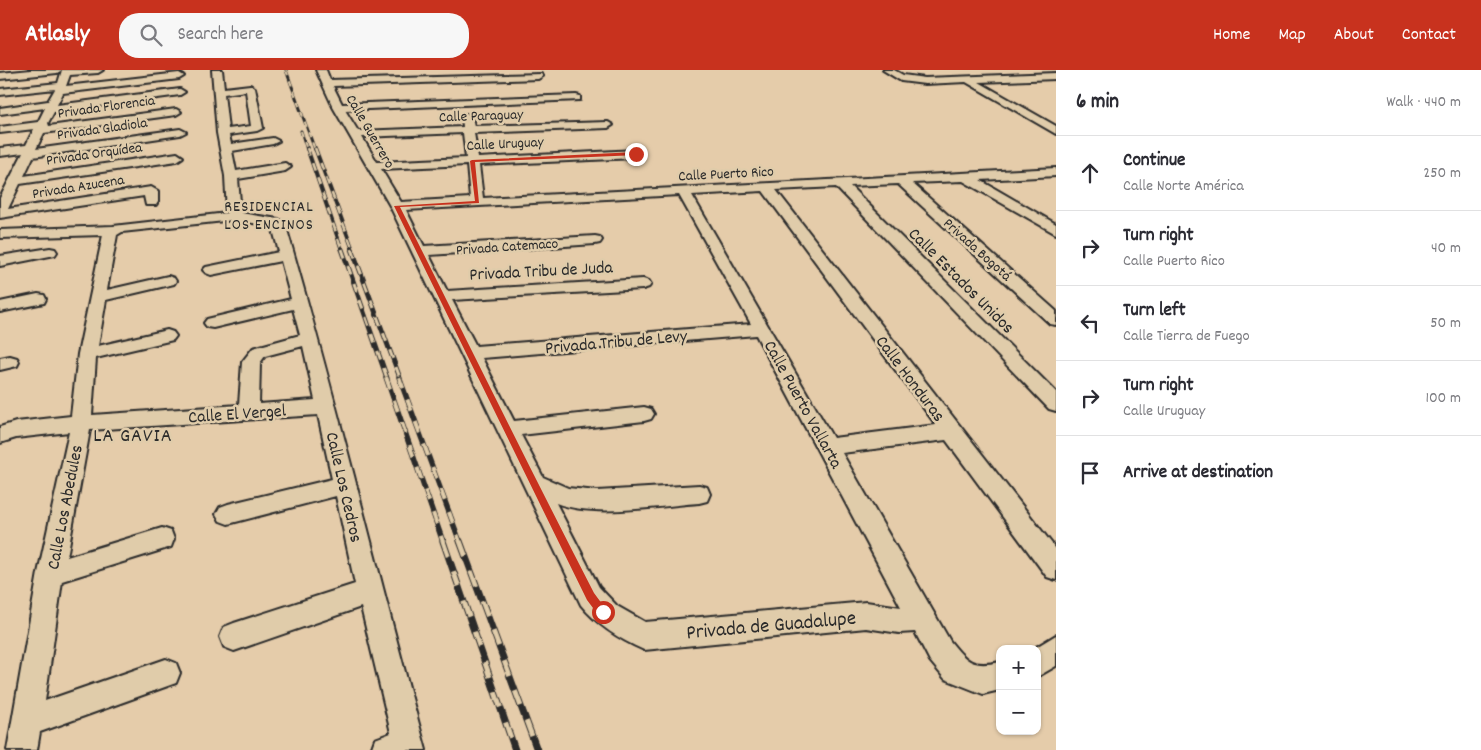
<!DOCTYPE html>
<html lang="en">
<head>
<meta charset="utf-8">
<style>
  body { margin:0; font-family:Dekko,sans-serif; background:#f7f7f7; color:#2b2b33 }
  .controls { position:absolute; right:15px; bottom:15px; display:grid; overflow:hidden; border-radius:10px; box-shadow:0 1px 4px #0004 }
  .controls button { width:45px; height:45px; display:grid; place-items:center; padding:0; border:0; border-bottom:1px solid #e1e1e2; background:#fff; color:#2b2b33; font:25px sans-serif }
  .stop { position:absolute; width:15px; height:15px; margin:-11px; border:4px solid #c8321e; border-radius:50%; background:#fff }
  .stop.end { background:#c8321e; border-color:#fff; box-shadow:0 1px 5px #0008 }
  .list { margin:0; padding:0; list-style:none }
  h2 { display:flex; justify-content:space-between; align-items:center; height:65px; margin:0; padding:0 20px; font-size:21px }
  h2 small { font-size:16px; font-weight:400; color:#7c7c81 }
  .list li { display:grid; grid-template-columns:32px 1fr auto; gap:15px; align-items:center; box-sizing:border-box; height:75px; padding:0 20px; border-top:1px solid #e1e1e2 }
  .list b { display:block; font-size:19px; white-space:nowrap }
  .list p { margin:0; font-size:16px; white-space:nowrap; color:#7c7c81 }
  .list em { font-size:16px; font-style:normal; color:#7c7c81 }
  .icon { flex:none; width:28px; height:28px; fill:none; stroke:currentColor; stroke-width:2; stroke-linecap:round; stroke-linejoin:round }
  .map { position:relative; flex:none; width:1056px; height:680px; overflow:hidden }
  header { display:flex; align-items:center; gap:30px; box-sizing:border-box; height:70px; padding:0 25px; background:#c8321e; color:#fff }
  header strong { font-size:24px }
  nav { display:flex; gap:28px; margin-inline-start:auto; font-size:18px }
  .search { width:350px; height:45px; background:#f7f7f7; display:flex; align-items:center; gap:12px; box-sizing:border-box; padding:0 18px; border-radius:20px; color:#7c7c81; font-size:19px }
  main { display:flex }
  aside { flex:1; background:#fff }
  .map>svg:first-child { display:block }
</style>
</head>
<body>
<header>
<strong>Atlasly</strong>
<div class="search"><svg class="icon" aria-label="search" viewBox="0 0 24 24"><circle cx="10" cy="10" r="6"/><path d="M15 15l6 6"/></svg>Search here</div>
<nav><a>Home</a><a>Map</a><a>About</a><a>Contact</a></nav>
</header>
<main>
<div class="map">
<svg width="1056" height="680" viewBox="0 0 1056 680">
  <rect width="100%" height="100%" fill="#e5ccaa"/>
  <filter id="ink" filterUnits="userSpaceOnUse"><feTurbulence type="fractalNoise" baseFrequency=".02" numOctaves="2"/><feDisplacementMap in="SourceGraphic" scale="10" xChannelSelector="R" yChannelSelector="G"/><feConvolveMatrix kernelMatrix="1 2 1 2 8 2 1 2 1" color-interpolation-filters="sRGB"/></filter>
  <g filter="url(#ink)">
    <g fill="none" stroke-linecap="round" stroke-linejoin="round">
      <g stroke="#2b2b2b" stroke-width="4">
        <path id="street" d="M 31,0 L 62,0 L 57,3 L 0,9 L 0,3 Z
          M 62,0 L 103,0 L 98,3 L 70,5 L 66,16 L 179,3 L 184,6 L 179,9 L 63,23 L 57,35 L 180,19 L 185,22 L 180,25 L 54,42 L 48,53 L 49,56 L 176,39 L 181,42 L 176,45 L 44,63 L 36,79 L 180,59 L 186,62 L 180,65 L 33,87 L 24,106 L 177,83 L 183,87 L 177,91 L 20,114 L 8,139 L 151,117 L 158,121 L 158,132 L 156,135 L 146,135 L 144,126 L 0,148 L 0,128 L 23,83 L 0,86 L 0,78 L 26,75 L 34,59 L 0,63 L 0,57 L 38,52 L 45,38 L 0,44 L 0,38 L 48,31 L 55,19 L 0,25 L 0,19 L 58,13 Z
          M 212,0 L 222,0 L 224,18 L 250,15 L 255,18 L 263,58 L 257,61 L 229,65 L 231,74 L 273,68 L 279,71 L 273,74 L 232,81 L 236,101 L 285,93 L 291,97 L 285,101 L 238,109 L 241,143 L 278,149 L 285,153 C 336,326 378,505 426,680 L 371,680 L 375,669 L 391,663 L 361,537 L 234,581 L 224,577 L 220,567 L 224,557 L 234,553 L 355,514 L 336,426 L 228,454 L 220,451 L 216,444 L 220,437 L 228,434 L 332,409 L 318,345 L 90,360 L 67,487 L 162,458 L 171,461 L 174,469 L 171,477 L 62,511 L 45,631 L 166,589 L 176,593 L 180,603 L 176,613 L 40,662 L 37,680 L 7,680 L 38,503 L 69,362 L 16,368 L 0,373 L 0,357 L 16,352 L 71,346 L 78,284 L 103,165 L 0,168 L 0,160 L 113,156 L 227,143 L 225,106 L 217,63 ZM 246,21 L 251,56 L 228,59 L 224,24 ZM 234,150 L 272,156 L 279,182 L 206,197 L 203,200 L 206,203 L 211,205 L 281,191 L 291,229 L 207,249 L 204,253 L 207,257 L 213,258 L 293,239 L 300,265 L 253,278 L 242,292 L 239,335 L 92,345 L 96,288 L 173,270 L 176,266 L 173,262 L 167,260 L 98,276 L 106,230 L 174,214 L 176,211 L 174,208 L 168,206 L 107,220 L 117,165 L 122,162 ZM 303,276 L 315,330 L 259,334 L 260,293 L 265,286 Z
          M 316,0 L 326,0 L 330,10 L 541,4 L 543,6 L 538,9 L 333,16 L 342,34 L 576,25 L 580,26 L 580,30 L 345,40 L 358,61 L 463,57 L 462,47 L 467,44 L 472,47 L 474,56 L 608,52 L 613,55 L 608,58 L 474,63 L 478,88 L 636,80 L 642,84 L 636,88 L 479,95 L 483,128 L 1056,98 L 1056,106 L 980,110 L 1056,154 L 1056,164 L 963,111 L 912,113 L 1056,241 L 1056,255 L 1050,254 L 898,114 L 850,116 L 1056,322 L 1056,341 L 1049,339 L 836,117 L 776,120 L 1056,479 L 1056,510 L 1047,507 L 946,370 L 842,383 L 950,571 C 967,592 972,598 1000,592 L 1000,620 L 983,624 L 945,609 L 930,591 L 915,562 L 899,563 L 866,558 L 644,580 C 619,569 598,556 581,535 L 390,136 L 333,37 ZM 463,63 L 466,88 L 377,92 L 362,67 ZM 467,95 L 470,128 L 401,132 L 381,99 ZM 763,121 L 936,355 L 833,368 L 692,125 ZM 679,125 L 751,254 L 476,276 L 452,230 L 643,219 L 649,217 L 651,214 L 649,211 L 643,209 L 447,221 L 429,185 L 595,174 L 600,173 L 602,170 L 600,167 L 595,166 L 424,176 L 406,140 ZM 756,265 L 901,537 L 866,532 L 645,552 L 617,536 L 599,517 L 556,433 C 594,448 658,436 699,433 L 707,431 L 710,424 L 707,417 L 699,415 L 597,421 L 568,418 L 543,407 L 521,365 L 644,351 L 651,349 L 654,344 L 651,339 L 644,337 L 514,351 L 482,288 Z
          M 883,0 L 894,0 L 903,5 L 925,8 L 1056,3 L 1056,9 L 979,12 L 1056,56 L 1056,64 L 966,12 L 925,14 L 901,11 Z
          M 50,178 L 55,179 L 57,182 L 55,185 L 0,196 L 0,186 Z
          M 38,224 L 44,225 L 46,229 L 44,233 L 0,242 L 0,232 Z
          M 10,286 L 17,288 L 19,292 L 17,296 L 0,300 L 0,288 Z
          M 1056,565 L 1056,596 L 1037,607 L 1037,579 L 1033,579 Z"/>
      </g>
      <use href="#street" fill="#e0ccaa" fill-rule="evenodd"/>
      <g stroke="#2b2b2b" stroke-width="3">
        <path id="rail-far4" d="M 286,0 L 315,80
          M 301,61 L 307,80"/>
      </g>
      <g stroke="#2b2b2b" stroke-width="4">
        <path id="rail-far3" d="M 307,78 L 342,180
          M 315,78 L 353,180"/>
      </g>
      <g stroke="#2b2b2b" stroke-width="5">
        <path id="rail-far2" d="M 342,179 L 387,308
          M 352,179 L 400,308"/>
      </g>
      <g stroke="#2b2b2b" stroke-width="5.5">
        <path id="rail-far1" d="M 386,307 L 443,472
          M 399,307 L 460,472"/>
      </g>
      <g stroke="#2b2b2b" stroke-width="7">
        <path id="rail" d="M 443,471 L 515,680
          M 460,471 L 537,680"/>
      </g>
      <use href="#rail-far4" stroke="#e0ccaa" stroke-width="2" stroke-dasharray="5.5" stroke-linecap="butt"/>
      <use href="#rail-far3" stroke="#e0ccaa" stroke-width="2.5" stroke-dasharray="8" stroke-linecap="butt"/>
      <use href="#rail-far2" stroke="#e0ccaa" stroke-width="3" stroke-dasharray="9" stroke-linecap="butt"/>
      <use href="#rail-far1" stroke="#e0ccaa" stroke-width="4" stroke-dasharray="12" stroke-linecap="butt"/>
      <use href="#rail" stroke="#e0ccaa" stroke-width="5" stroke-dasharray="16" stroke-linecap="butt"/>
    </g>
  </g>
  <path fill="#c8321e" d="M 636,82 L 638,85 L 475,92 L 479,133 L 400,137 C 465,266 528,395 594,523 L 608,542 L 607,546 L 603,547 L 599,546 L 587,530 L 394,136 L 475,131 L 470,91 L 472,90 Z"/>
  <g text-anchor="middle" stroke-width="5" stroke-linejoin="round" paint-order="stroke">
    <g font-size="15" fill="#2b2b2b" stroke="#e0ccaa">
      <text transform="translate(106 36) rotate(-8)" y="5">Privada Florencia</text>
      <text transform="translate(481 45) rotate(-2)" y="5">Calle Paraguay</text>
      <text transform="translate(102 58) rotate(-8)" y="5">Privada Gladiola</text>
      <text transform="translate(371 61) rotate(60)" y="5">Calle Guerrero</text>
      <text transform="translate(505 73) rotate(-3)" y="5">Calle Uruguay</text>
      <text transform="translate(94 83) rotate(-8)" y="5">Privada Orquídea</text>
      <text transform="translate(726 103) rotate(-3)" y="5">Calle Puerto Rico</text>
      <text transform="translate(78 116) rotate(-9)" y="5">Privada Azucena</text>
      <text transform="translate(507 176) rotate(-4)" y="5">Privada Catemaco</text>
      <text transform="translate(978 179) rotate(42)" y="5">Privada Bogotá</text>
    </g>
    <g font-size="16" letter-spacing="1" fill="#2b2b2b" stroke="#e0ccaa">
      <text x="269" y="141">RESIDENCIAL<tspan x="269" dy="18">LOS ENCINOS</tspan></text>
    </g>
    <g font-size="18" fill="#2b2b2b" stroke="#e0ccaa">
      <text transform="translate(541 200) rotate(-3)" y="6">Privada Tribu de Juda</text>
      <text transform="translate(962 210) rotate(45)" y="6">Calle Estados Unidos</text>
      <text transform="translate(616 271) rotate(-5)" y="6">Privada Tribu de Levy</text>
      <text transform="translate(911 308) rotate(53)" y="6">Calle Honduras</text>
      <text transform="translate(804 334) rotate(61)" y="6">Calle Puerto Vallarta</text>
      <text transform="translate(237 343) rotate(-4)" y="6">Calle El Vergel</text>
      <text transform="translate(345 417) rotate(77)" y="6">Calle Los Cedros</text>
      <text transform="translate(64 437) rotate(-79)" y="6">Calle Los Abedules</text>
    </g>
    <g font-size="20" letter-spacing="1" fill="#2b2b2b" stroke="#e0ccaa">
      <text x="133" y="371">LA GAVIA</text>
    </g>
    <g font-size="21" fill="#2b2b2b" stroke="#e0ccaa">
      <text transform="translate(771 554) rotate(-5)" y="7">Privada de Guadalupe</text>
    </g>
  </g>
</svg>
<div class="controls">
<button>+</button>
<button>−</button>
</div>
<div class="stop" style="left:603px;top:542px"></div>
<div class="stop end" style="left:636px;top:84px"></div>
</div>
<aside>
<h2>6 min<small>Walk · 440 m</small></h2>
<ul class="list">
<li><svg class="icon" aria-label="ahead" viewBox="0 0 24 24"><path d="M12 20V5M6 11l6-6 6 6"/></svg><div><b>Continue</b><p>Calle Norte América</p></div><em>250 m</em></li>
<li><svg class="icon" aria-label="right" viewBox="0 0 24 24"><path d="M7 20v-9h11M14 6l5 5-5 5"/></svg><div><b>Turn right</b><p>Calle Puerto Rico</p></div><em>40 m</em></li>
<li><svg class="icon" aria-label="left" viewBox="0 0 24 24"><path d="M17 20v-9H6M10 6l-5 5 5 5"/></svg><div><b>Turn left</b><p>Calle Tierra de Fuego</p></div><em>50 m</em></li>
<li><svg class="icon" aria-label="right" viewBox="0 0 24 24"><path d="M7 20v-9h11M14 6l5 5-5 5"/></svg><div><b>Turn right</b><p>Calle Uruguay</p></div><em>100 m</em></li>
<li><svg class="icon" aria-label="arrive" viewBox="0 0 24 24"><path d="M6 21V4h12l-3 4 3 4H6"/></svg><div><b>Arrive at destination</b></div></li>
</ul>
</aside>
</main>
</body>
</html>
